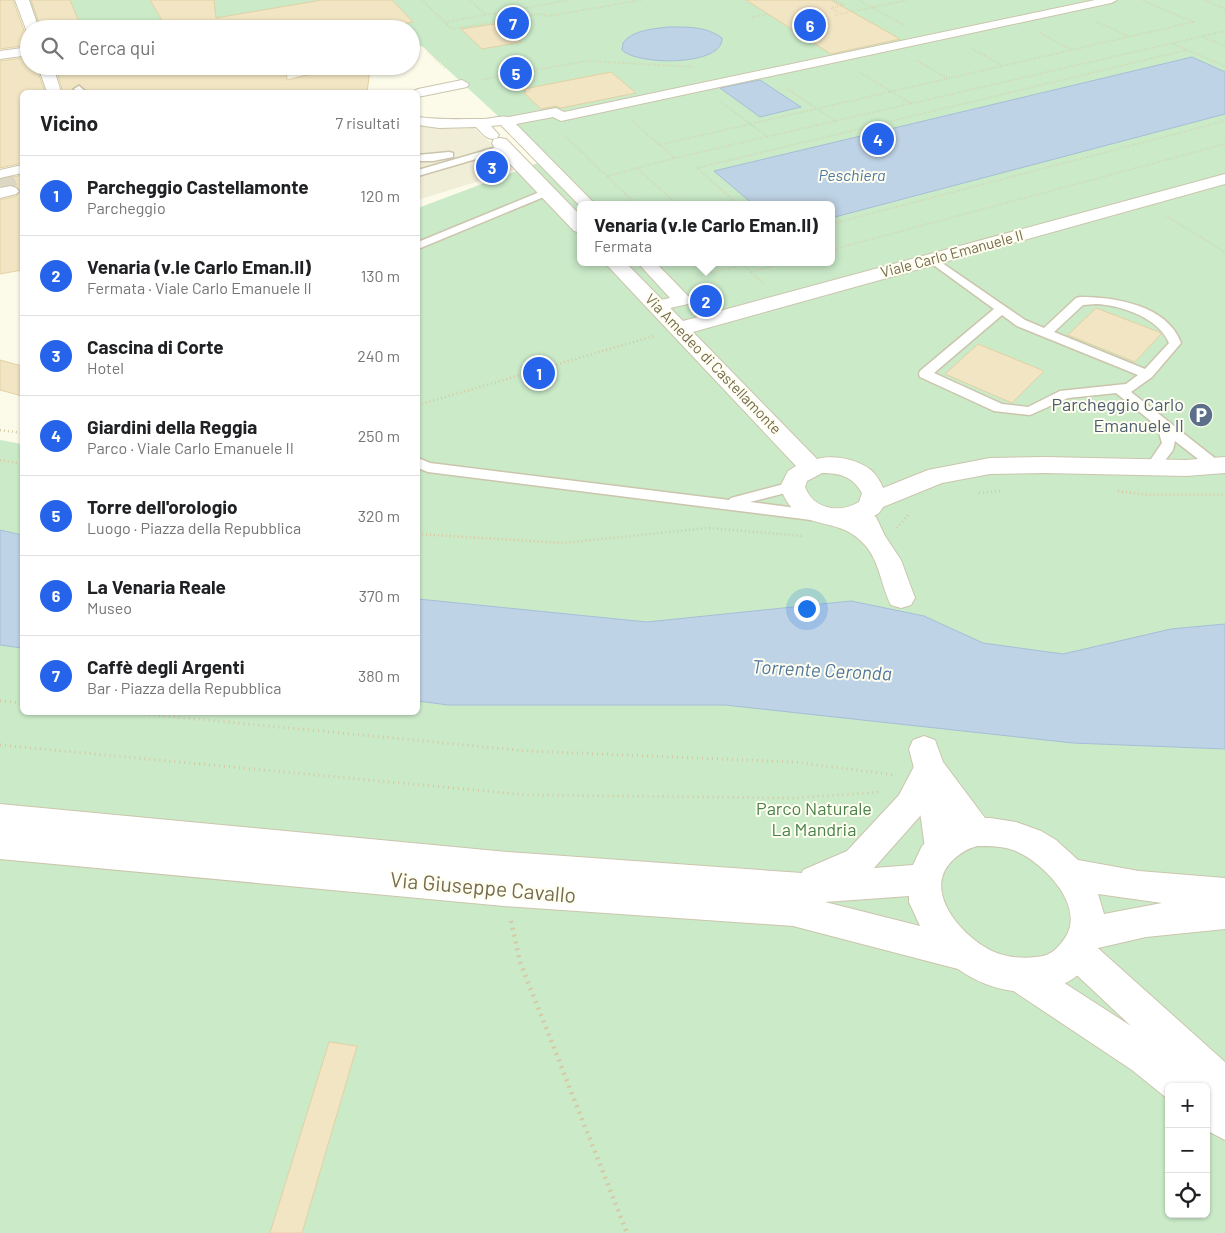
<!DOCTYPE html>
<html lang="it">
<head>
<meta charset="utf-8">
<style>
  body { margin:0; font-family:Barlow,sans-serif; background:#f2f2f2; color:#202124 }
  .controls { position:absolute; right:15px; bottom:15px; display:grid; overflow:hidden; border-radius:8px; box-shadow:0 1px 4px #0004 }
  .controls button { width:45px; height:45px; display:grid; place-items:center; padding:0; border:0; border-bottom:1px solid #e0e0e0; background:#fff; color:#202124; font:25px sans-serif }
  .you { position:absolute; left:806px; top:608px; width:18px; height:18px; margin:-12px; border:4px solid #fff; border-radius:50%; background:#1a73e8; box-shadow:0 0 0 8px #1a73e833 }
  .badge { display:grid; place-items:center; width:32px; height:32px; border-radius:50%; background:#2563eb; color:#fff; font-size:16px; font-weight:700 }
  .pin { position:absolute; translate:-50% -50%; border:2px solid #fff; box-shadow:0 1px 5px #0006 }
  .popup { position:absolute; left:577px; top:201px; width:258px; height:65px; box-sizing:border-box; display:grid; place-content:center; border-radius:8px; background:#fff; filter:drop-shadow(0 1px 4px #0005); font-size:16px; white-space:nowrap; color:#757577 }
  .popup b { font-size:19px; color:#202124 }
  .popup::after { content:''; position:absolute; left:50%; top:100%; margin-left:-10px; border:10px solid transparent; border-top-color:#fff }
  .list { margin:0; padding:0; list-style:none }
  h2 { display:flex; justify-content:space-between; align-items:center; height:65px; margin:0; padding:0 20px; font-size:21px }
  h2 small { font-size:16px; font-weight:400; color:#757577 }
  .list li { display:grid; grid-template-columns:32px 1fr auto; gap:15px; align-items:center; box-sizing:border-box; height:80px; padding:0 20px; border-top:1px solid #e0e0e0 }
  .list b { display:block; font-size:19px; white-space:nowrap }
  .list p { margin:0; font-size:16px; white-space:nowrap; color:#757577 }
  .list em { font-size:16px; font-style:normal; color:#757577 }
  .icon { flex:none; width:28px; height:28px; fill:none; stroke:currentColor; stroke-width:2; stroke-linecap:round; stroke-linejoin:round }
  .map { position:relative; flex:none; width:1225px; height:1233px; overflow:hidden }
  .search { position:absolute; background:#fff; box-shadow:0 1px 4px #0004; left:20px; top:20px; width:400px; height:55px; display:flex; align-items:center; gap:12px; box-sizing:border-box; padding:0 18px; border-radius:28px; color:#757577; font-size:19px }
  .panel { position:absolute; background:#fff; box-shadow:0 1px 4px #0004; left:20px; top:90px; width:400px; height:625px; border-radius:8px }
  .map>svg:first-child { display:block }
</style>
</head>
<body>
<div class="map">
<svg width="1225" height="1233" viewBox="0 0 1225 1233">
  <rect width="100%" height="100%" fill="#fcfbea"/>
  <path fill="#f0eed6" d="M 418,125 L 436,127 L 470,125 L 497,148 L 517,169 L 418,200 Z"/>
  <path fill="#caeac8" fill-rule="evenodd" d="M 29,0 L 1225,0 L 1225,1233 L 0,1233 L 0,440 L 22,444 L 22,712 L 418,712 L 418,208 L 546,160 L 422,46 L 411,48 L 411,29 L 39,29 ZM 581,205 L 831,205 L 831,262 L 581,262 ZM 1169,1087 L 1206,1087 L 1206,1214 L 1169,1214 Z"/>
  <path fill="#bfd3e6" stroke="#a5bed7" d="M 668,27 C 686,27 706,26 722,38 C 724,66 638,66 622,50 L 623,43 C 632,30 653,29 668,27 Z
    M 1192,57 L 1225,72 L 1225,114 L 831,218 L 831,205 L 754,205 L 714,171 Z
    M 760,80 L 801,107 L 760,117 L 720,88 Z
    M 0,530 L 22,535 L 22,648 L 0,645 Z
    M 418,599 L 647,622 L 851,601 L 924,616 L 983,643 L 1063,654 L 1171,629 L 1225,624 L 1225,749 L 1073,743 L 725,705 L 448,705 L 418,701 Z"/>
  <path fill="#f1e5c3" stroke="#e3d1a4" d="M 0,0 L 13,0 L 25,33 L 29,34 L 29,45 L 0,49 Z
    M 31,0 L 70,0 L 82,29 L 41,29 Z
    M 150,0 L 214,0 L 216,18 L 322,0 L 392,0 L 413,22 L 376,29 L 167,29 Z
    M 746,0 L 831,0 L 900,39 L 831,54 Z
    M 501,23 L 521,42 L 482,49 L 461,29 Z
    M 29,57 L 29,66 L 36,66 L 45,92 L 22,92 L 22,163 L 0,168 L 0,61 Z
    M 55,66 L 286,66 L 287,80 L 335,68 L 370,70 L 367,92 L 88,92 L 79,84 L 72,89 L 75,92 L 63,92 Z
    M 611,72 L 636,93 L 561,108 L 556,106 L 541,109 L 524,93 L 526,92 L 524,89 Z
    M 22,175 L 22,270 L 0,274 L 0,200 L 16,196 L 21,191 L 12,184 L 0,186 L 0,180 Z
    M 1096,308 L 1159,332 L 1161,334 L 1135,362 L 1068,335 Z
    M 978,344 L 1044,371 L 1012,403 L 945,374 Z
    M 0,360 L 22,366 L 22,396 L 0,390 Z
    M 329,1042 L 357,1046 L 302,1233 L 270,1233 Z"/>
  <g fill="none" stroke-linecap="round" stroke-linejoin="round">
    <path stroke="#dbd7c3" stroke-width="16" stroke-dasharray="16 8" stroke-linecap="butt" d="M 4,173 L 11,191"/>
    <g stroke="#ccc5ad" stroke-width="3">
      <path id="service" d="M 79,86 L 86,92 L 77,92 L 74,89 Z
        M 504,145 L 507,146 L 507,150 L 418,176 L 418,170 Z
        M 449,152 L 453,153 L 453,157 L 433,161 L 418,161 L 418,155 Z
        M 547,189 L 552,192 L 551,194 L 418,249 L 418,242 Z
        M 932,256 L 1025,320 L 1044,328 L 1076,298 L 1080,297 C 1115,297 1167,305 1181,343 L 1152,377 L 1131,392 L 1221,463 L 1223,466 L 1221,469 L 1211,469 L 1175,441 L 1173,450 L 1157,471 L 1147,471 L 1145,468 L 1162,443 L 1157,426 L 1116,393 L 1068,398 L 1030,415 L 994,411 L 920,377 L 919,374 L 920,371 L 994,309 L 928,261 L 926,259 ZM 1096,304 C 1121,305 1159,318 1169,343 L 1145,369 L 1054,332 L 1083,305 ZM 1002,315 L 1017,326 L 1138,375 L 1126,384 L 1060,391 L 1028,407 L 1002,404 L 934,373 Z
        M 418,458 L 430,463 L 729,500 L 731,498 L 792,482 L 797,484 L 799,487 L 797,490 L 750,502 L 819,511 L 824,512 L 826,516 L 824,520 L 819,521 L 428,472 L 418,468 Z"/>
    </g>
    <g stroke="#ccc5ad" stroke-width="2">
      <path id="pedestrian" d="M 1095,0 L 1117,0 L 1111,3 L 561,121 L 553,117 L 516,124 L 596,205 L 581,205 L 581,207 L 501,125 L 491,126 L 499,135 L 497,138 C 487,141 483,134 476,127 L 439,128 L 418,125 L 418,117 C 439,120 460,119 482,119 C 491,119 500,115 509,117 L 556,108 L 564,112 Z
        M 462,80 L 469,84 L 467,87 L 418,97 L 418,92 L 412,92 L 418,89 Z
        M 22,165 L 22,173 L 0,178 L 0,170 Z
        M 11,186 L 16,188 L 19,191 L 16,194 L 0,198 L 0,188 Z
        M 637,262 L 655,262 L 688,296 L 691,300 L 688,304 L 657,311 L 651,310 L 648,306 L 651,302 L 670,298 Z"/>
    </g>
    <g stroke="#ccc5ad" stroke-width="2">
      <path id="minor" d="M 15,0 L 29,0 L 39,29 L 29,29 L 29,32 L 27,32 Z
        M 29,47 L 29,55 L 0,59 L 0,51 Z
        M 38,66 L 53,66 L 61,92 L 47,92 Z
        M 500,138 L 506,139 L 581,216 L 581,233 L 574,231 L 494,147 L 492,143 L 494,139 Z
        M 1225,174 L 1225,184 L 693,332 L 817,459 C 834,454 863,460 875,474 C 878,478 881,483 883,488 L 928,470 L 990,458 L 1044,457 L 1186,460 L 1225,457 L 1225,473 L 1186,476 L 1044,473 L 990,474 L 942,483 L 883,507 L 879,513 L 874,516 L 876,517 L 885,536 L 901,560 L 915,598 L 911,605 L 901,608 L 891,605 C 881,586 880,562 865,545 C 835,511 799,538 780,487 L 788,471 L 796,466 L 604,262 L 625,262 L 683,321 ZM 822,473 C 840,473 852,476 862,493 L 859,502 C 839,514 813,509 805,487 L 807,481 Z
        M 924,736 L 935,740 L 943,762 L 988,822 L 993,832 L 988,842 C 968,849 965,841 954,826 L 957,848 L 953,858 L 941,863 L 929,858 L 925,848 L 914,768 L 909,749 L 913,740 Z
        M 1078,936 L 1090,941 L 1225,1062 L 1225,1140 L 1206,1130 L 1206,1087 L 1169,1087 L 1169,1100 L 1132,1070 L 1009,988 L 1004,976 L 1009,964 L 1022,959 L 1035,964 L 1131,1026 L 1066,965 L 1060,953 L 1066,941 Z"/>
    </g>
    <g stroke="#ccc5ad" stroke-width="2">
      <path id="tertiary" d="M 929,755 L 940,759 L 944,768 L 921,815 L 874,868 L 913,865 L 922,846 L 943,828 L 977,818 L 990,818 L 1016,822 L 1041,831 L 1056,840 L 1078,860 L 1139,871 L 1225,878 L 1225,929 L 1146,937 L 1098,948 C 1073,1004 1002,1001 958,969 L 793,926 L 504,906 L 0,859 L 0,804 L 507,852 L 802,873 L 803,870 L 847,851 L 899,795 L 918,759 ZM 977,846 C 990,846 1006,846 1018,852 C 1047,866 1089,910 1062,942 C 1054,952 1048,956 1036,957 C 1022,959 1005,957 992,951 C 961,936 920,889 954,859 C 962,852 967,849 977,846 ZM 1098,894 L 1162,903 L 1104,914 ZM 909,896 L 909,902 L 920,926 L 825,902 Z"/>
    </g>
    <path stroke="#d6c9a5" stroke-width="2" stroke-dasharray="0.5 2" stroke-linecap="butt" d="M 422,0 L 452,29 L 539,14 L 548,16 L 641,0
      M 470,0 L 485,14
      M 834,0 L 844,5 L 831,8 L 840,13
      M 859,0 L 904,25
      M 1204,0 L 1225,9
      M 835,15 L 908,0
      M 752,17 L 767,14
      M 446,22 L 569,0
      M 1097,22 L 1128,36
      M 1040,33 L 1072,50
      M 1203,37 L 1225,46
      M 1173,44 L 1225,66
      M 971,48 L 1002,65
      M 428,52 L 445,68
      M 916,60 L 947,78
      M 524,72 L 587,61 L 695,67
      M 859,72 L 912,104
      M 482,80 L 508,74
      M 786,88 L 837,122
      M 721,102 L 768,137
      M 632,121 L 675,158
      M 565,136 L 637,205
      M 659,145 L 1193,22 L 1142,0
      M 697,168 L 1187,50
      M 638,169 L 678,205
      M 698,169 L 739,205
      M 607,176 L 675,158 L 1225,31
      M 1166,216 L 1225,252
      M 831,224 L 1225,121
      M 831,250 L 1225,144
      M 698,262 L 710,273 L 742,265
      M 740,262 L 751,272 L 786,262
      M 751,272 L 765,285"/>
    <path stroke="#d6c9a5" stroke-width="2.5" stroke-dasharray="1 3" stroke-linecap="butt" d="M 418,405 L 654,336
      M 0,430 L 22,433
      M 0,460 L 22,464
      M 1118,491 L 1148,495 L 1225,495
      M 979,493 L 1000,491
      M 897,528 L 909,514
      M 418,534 L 562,543 L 708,528 L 804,536"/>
    <path stroke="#d6c9a5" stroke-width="3" stroke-dasharray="1 4" stroke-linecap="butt" d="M 0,701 L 22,703
      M 124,712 L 527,751 L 794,762 L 895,775
      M 0,745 L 527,795 L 794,798 L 882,792"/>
    <path stroke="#d6c9a5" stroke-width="4.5" stroke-dasharray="2 5" stroke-linecap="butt" d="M 511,921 L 520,962 L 627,1233"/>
    <use href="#service" fill="#fff" fill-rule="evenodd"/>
    <use href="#pedestrian" fill="#fff" fill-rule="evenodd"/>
    <use href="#minor" fill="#fff" fill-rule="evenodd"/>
    <use href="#tertiary" fill="#fff" fill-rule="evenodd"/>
  </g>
  <defs>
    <g id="parking-disc" transform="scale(1.25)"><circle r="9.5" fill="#5c6f8a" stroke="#fefef1"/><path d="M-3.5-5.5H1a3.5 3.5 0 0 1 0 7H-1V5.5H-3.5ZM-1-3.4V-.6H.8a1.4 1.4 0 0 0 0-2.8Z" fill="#fff"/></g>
  </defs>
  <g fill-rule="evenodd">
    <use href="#parking-disc" x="1201" y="415"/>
  </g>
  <g text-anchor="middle" stroke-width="4" stroke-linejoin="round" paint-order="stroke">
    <g font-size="15" fill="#776a4e" stroke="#fefef1">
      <text transform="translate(952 254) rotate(-15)" y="5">Viale Carlo Emanuele II</text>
      <text transform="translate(713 364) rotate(46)" y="5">Via Amedeo di Castellamonte</text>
    </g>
    <g font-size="16" font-style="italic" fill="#51779e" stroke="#fefef1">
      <text x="852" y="181">Peschiera</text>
    </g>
    <g font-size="18" fill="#4e5e75" stroke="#fefef1" text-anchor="end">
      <text x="1184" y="411">Parcheggio Carlo<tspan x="1184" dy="21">Emanuele II</tspan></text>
    </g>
    <g font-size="18" fill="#49824c" stroke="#fefef1">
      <text x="814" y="815">Parco Naturale<tspan x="814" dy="21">La Mandria</tspan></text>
    </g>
    <g font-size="19" font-style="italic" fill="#51779e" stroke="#fefef1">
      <text transform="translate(822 670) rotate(3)" y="7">Torrente Ceronda</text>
    </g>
    <g font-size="21" fill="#776a4e" stroke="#fefef1">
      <text transform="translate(483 888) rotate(5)" y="7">Via Giuseppe Cavallo</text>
    </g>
  </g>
</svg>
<div class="controls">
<button>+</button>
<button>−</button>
<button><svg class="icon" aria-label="locate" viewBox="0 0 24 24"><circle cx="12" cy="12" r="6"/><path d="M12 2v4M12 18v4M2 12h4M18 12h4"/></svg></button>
</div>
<div class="you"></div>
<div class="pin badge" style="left:539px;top:373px">1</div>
<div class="pin badge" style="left:706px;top:301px">2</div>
<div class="popup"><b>Venaria (v.le Carlo Eman.II)</b>Fermata</div>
<div class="pin badge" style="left:492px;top:167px">3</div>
<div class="pin badge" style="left:878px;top:139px">4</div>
<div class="pin badge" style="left:516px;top:73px">5</div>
<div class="pin badge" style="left:810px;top:25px">6</div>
<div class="pin badge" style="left:513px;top:23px">7</div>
<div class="search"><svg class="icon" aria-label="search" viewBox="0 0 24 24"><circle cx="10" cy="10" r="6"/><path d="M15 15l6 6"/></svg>Cerca qui</div>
<section class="panel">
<h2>Vicino<small>7 risultati</small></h2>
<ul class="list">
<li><span class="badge">1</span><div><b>Parcheggio Castellamonte</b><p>Parcheggio</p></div><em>120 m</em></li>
<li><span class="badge">2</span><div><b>Venaria (v.le Carlo Eman.II)</b><p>Fermata · Viale Carlo Emanuele II</p></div><em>130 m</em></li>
<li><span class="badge">3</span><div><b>Cascina di Corte</b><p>Hotel</p></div><em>240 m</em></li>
<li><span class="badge">4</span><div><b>Giardini della Reggia</b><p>Parco · Viale Carlo Emanuele II</p></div><em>250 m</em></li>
<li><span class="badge">5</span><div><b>Torre dell'orologio</b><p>Luogo · Piazza della Repubblica</p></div><em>320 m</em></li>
<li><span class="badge">6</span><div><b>La Venaria Reale</b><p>Museo</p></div><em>370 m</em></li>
<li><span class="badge">7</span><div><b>Caffè degli Argenti</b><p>Bar · Piazza della Repubblica</p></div><em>380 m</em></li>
</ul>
</section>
</div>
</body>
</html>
